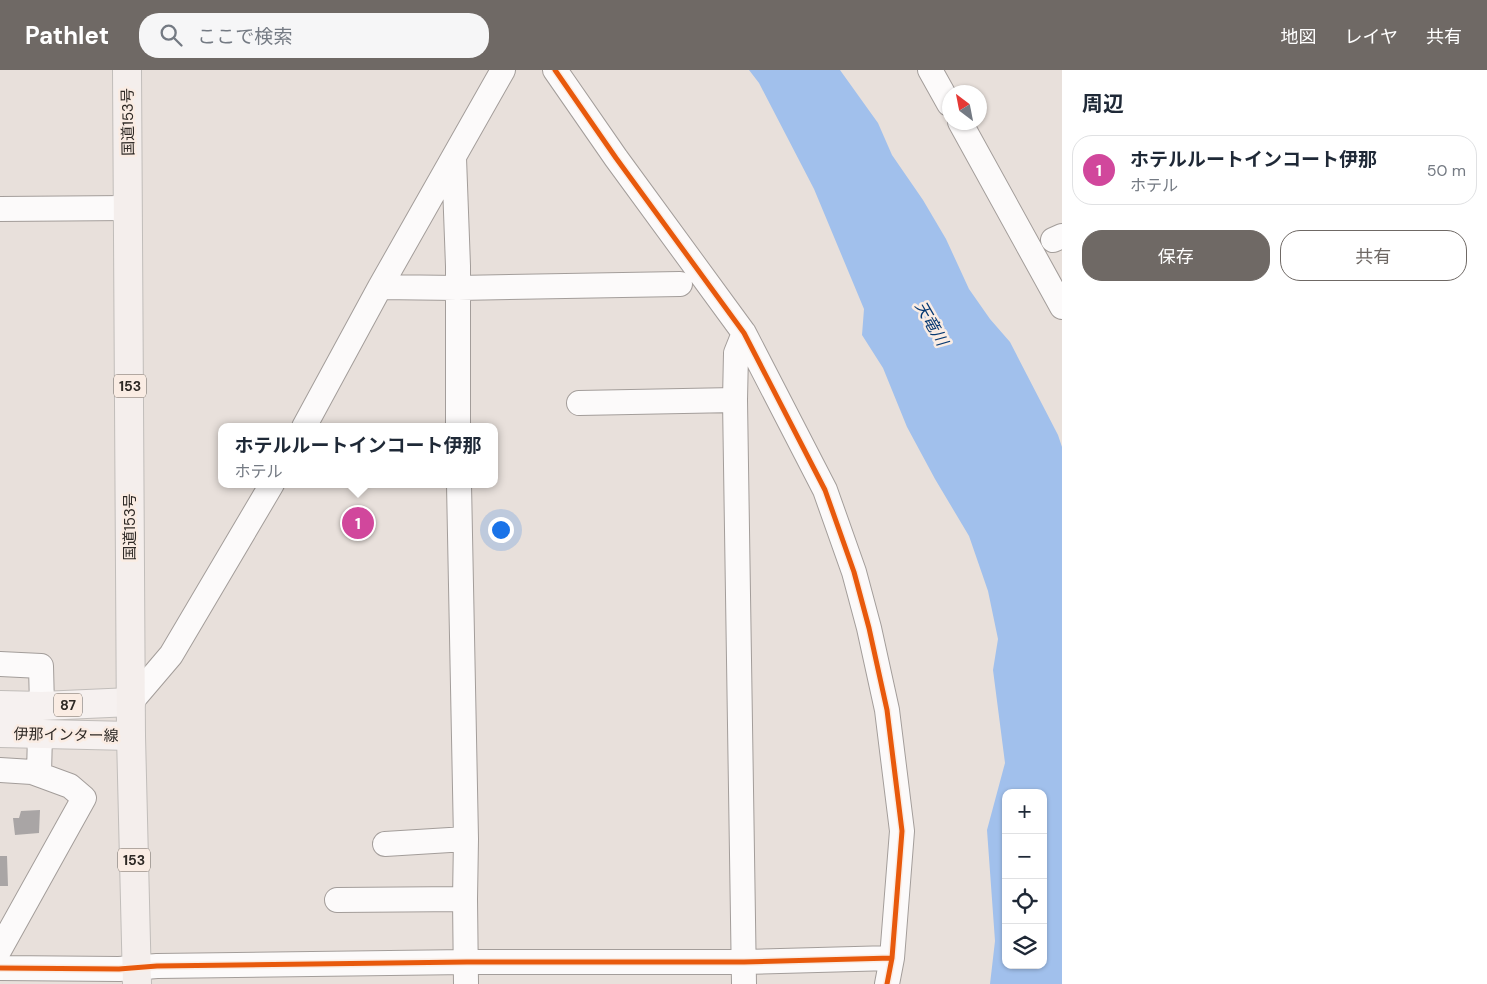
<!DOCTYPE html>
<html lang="ja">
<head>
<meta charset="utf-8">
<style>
  body { margin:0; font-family:"DM Sans","Noto Sans JP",sans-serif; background:#f6f6f7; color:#1f2937 }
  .controls { position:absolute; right:15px; bottom:15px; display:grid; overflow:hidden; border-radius:10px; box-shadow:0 1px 4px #0004 }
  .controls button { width:45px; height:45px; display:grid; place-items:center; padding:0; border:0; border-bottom:1px solid #e0e1e3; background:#fff; color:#1f2937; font:25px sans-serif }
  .compass { position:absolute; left:942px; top:15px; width:45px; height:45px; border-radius:50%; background:#fff; box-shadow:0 1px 4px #0004; rotate:328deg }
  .you { position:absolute; left:500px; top:459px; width:18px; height:18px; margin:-12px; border:4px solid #fff; border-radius:50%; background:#1a73e8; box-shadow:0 0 0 8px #1a73e833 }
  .badge { display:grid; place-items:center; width:32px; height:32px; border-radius:50%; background:#6f6965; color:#fff; font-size:16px; font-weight:700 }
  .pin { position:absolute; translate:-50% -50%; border:2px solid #fff; box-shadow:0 1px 5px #0006 }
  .popup { position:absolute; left:218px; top:353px; width:280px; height:65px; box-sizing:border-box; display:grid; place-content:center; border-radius:10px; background:#fff; filter:drop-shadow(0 1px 4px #0005); font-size:16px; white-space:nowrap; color:#747a83 }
  .popup b { font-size:19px; color:#1f2937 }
  .popup::after { content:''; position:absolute; left:50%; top:100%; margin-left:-10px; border:10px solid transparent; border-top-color:#fff }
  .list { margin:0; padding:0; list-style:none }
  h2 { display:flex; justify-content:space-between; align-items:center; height:65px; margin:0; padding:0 20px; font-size:21px }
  h2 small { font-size:16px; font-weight:400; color:#747a83 }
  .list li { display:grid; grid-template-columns:32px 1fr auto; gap:15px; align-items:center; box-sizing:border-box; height:70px; margin:0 10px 10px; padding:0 10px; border:1px solid #e0e1e3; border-radius:20px }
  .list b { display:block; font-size:19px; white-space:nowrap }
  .list p { margin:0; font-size:16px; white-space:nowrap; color:#747a83 }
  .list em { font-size:16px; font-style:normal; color:#747a83 }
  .actions { display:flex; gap:10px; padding:15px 20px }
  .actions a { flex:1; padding:11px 0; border:1px solid #6f6965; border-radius:20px; text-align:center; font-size:18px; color:#6f6965 }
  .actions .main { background:#6f6965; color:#fff }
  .icon { flex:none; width:28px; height:28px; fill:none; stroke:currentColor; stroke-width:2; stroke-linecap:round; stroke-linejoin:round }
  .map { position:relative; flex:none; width:1062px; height:914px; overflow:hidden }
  header { display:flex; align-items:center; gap:30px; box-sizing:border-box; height:70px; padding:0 25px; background:#6f6965; color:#fff }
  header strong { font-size:24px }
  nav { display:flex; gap:28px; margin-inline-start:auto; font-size:18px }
  .search { width:350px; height:45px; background:#f6f6f7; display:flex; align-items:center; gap:12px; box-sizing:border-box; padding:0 18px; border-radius:20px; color:#747a83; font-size:19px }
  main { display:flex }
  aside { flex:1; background:#fff }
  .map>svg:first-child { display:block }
</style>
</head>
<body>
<header>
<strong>Pathlet</strong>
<div class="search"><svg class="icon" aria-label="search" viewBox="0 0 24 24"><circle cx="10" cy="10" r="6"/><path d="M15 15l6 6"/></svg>ここで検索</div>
<nav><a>地図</a><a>レイヤ</a><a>共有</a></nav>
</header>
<main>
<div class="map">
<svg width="1062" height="914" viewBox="0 0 1062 914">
  <rect width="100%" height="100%" fill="#e8e0db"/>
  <path fill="#a1c0ec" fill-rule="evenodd" d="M 749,0 L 840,0 L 878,53 L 892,85 L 923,130 L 946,169 L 969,219 L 990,249 L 1010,272 L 1058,365 L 1062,377 L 1062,914 L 990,914 L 995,871 L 987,760 L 1005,693 L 993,600 L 998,569 L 988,521 L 969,466 L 935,409 L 907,357 L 883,298 L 862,265 L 864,239 L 814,119 L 759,13 ZM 1006,723 L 1043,723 L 1043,895 L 1006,895 Z"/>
  <path fill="#a9a5a5" d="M 40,740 L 39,763 L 15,765 L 13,748 L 19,748 L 21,741 Z
    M 0,786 L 7,786 L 8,816 L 0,816 Z"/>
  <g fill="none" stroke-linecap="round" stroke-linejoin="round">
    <g stroke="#a39d9a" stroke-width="26">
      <path id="minor" d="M 555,0 L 616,88 L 744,263 L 825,420 L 854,502 L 869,558 L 887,640 L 902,761 L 892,888 L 887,914
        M 930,0 L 949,34
        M 960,52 L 1062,237
        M 454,88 L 458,196 L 458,357
        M 0,139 L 129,138
        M 1053,170 L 1062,166
        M 380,217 L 458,218 L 680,214
        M 744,263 L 736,283 L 735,330 L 744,914
        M 579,333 L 735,330
        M 304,357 L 380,217 L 503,0
        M 459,414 L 466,769 L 465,829 L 466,914
        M 0,594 L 41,596 L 42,636
        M 131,632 L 171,585 L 272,414
        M 0,700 L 32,702 L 70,716 L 84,728 L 0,879
        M 39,704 L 40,664
        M 385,774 L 466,769
        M 337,830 L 465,829
        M 0,898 L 119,899 L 157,896 L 467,892 L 744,892 L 892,888"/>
    </g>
    <g stroke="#c1bdba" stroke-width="30">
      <path id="primary" d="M 0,635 L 42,636 L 131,632
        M 0,663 L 131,666"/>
    </g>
    <g stroke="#c1bdba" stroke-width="30">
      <path id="trunk" d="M 127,0 L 131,666 L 137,914"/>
    </g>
    <use href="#minor" stroke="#fcfafa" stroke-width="24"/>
    <use href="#primary" stroke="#f6f1f0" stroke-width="28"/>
    <use href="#trunk" stroke="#f4eeec" stroke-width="28"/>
    <g stroke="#faece3" stroke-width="8">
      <path id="cycleway" d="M 555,0 L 616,88 L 744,263 L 825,420 L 854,502 L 869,558 L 887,640 L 902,761 L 892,888 L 887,914
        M 0,898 L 119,899 L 157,896 L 467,892 L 744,892 L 892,888"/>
    </g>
    <use href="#cycleway" stroke="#e8590c" stroke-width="5"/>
  </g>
  <g text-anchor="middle" stroke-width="5" stroke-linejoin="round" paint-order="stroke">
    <g fill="#faece3" stroke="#6b645e" stroke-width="1">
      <rect x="114" y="304.5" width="32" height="23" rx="4"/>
      <rect x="54" y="623.5" width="28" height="23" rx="4"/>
      <rect x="118" y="778.5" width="32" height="23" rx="4"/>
    </g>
    <g font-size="14" font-weight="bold" fill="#2e2925">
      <text x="130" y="321">153</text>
      <text x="68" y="640">87</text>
      <text x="134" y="795">153</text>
    </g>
    <g font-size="15" fill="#2e2925" stroke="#faece3">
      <text transform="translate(128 52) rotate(-91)" y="5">国道153号</text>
      <text transform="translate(130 457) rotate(-90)" y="5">国道153号</text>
      <text transform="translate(66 665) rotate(1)" y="5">伊那インター線</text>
    </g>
    <g font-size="16" font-style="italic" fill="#073972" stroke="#faece3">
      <text transform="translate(932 253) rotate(60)" y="6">天竜川</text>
    </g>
  </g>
</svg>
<div class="controls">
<button>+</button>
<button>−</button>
<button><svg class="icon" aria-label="locate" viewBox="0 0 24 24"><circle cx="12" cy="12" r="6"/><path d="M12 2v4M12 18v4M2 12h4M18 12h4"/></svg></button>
<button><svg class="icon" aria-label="layers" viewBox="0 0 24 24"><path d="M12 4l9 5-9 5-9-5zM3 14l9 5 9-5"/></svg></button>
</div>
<svg class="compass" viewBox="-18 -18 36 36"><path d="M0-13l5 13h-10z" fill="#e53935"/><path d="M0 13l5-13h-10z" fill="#747a83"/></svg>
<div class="you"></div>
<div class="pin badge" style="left:358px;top:453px;background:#d1479c">1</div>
<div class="popup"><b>ホテルルートインコート伊那</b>ホテル</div>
</div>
<aside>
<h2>周辺<small></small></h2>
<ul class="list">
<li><span class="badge" style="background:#d1479c">1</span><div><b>ホテルルートインコート伊那</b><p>ホテル</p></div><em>50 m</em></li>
</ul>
<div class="actions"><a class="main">保存</a><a>共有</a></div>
</aside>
</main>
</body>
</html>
